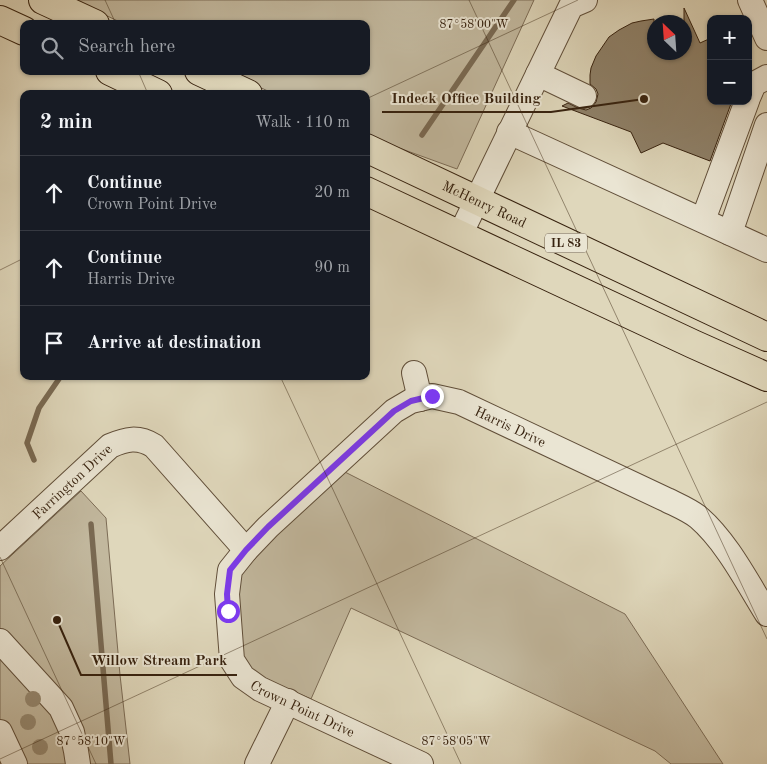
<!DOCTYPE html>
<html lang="en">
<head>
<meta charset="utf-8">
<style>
  body { margin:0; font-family:"Old Standard TT",serif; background:#242831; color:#f1f3f6 }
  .controls { position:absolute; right:15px; top:15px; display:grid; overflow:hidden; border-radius:10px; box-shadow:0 1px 4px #0004 }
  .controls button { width:45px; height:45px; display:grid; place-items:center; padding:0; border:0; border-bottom:1px solid #363941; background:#171b24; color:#f1f3f6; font:25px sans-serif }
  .compass { position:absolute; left:647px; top:15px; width:45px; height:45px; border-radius:50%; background:#171b24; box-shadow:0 1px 4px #0004; rotate:335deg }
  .stop { position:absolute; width:15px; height:15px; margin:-11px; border:4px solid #7c3aed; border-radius:50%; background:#fff }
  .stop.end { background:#7c3aed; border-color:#fff; box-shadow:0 1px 5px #0008 }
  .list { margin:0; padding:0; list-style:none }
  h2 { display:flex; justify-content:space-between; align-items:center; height:65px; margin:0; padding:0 20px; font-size:21px }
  h2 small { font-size:16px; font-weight:400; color:#9ea1a6 }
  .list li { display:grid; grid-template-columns:32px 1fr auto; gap:15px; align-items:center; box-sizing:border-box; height:75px; padding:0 20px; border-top:1px solid #363941 }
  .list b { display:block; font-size:19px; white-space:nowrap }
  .list p { margin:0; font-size:16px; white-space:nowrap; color:#9ea1a6 }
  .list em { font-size:16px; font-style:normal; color:#9ea1a6 }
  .icon { flex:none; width:28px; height:28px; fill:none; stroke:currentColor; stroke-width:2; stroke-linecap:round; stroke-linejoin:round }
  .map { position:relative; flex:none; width:767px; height:764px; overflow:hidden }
  .search { position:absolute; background:#171b24; box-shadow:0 1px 4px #0004; left:20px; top:20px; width:350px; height:55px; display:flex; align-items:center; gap:12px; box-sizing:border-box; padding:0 18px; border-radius:10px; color:#9ea1a6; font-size:19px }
  .panel { position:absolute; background:#171b24; box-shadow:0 1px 4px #0004; left:20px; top:90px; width:350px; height:290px; border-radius:10px }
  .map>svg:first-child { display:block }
</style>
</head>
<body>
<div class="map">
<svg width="767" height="764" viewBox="0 0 767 764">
  <rect width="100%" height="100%" fill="#dfd7bb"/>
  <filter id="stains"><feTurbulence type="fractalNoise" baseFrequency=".004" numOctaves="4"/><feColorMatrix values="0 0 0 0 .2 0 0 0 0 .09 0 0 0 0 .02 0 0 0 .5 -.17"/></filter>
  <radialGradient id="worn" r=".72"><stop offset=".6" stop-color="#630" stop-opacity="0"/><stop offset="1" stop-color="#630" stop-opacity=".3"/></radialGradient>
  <path fill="#c2b89e" stroke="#7c6c56" d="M 74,0 L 534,0 L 457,169 L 366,136 L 366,94 L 274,94 L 226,71 L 366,71 L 366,24 L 124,24 Z
    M 341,470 L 625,614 L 723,764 L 671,764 L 655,751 L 351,608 L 311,699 L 257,675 L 246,667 L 239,650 L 239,571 Z
    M 81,491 L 106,518 L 120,675 L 130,764 L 0,764 L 0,566 Z"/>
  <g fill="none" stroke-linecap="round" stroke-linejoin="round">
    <path stroke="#796952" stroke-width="5.5" d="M 422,135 L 514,0
      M 34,460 L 27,443 L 39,408 L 61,376
      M 91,524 L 111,764"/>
  </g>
  <path fill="#8e8068" stroke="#36210e" d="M 684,8 L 700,43 L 711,38 L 711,101 L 732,101 L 710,161 L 663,143 L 641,153 L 631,132 L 562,106 L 568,103 L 578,108 L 586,110 L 591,108 L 596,102 L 598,94 L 596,89 L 590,84 L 590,75 L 591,68 L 596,56 L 609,37 L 619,30 L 632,23 L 641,21 L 654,19 L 654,52 L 684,52 Z"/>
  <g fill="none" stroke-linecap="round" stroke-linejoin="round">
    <g stroke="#604e39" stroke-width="26">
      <g id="minor">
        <path d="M 750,0 L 767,38"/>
        <path d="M 538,74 L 584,96"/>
        <path d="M 748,98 L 754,84 L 767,77"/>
        <path d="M 509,132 L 767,250"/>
        <path d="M 703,220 L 747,101"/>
        <path d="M 730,233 L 767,125"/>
        <path d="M 460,235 L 571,6 L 585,0"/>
        <path d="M 414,373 L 420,399"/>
        <path id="s1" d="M 0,548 L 110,446 C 126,439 138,436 154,446 L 246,550 L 230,570 L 227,594 L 232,660 L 243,677 L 260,689 L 421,764"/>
        <path id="s2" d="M 246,550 L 268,527 L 394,411 L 411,401 L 432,396 L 459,402 L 667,500 C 677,505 689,510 698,517 C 727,542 747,582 767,614"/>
        <path d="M 0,641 L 61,708 L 72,732 L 76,751 L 78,764"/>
        <path d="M 0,732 L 15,764"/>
        <path d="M 257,764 L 288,701"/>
      </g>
    </g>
    <g stroke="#36210e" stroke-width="30">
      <g id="major">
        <path d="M 43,0 L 95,24"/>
        <path d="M 0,20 L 24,31"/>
        <path d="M 110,71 L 158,94"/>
        <path d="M 199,71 L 248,94"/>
        <path id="s3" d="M 366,148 L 767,337"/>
        <path d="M 366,191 L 693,344 L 767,377"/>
      </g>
    </g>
    <use href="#minor" stroke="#eae5d3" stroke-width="24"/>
    <use href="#major" stroke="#dfd7bb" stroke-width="28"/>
  </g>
  <g fill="#958870">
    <circle cx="33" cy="699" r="8"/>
    <circle cx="28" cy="722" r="8"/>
    <circle cx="40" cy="747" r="8"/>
  </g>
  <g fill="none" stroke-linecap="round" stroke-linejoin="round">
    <path stroke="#7c3aed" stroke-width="6" d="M 228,611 L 227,594 L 230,570 L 246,550 L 268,527 L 394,411 L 411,401 L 432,396"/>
  </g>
  <path fill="none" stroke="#36210e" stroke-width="1" stroke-opacity="0.45" d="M 105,0 L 116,24M 469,0 L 767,639M 138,71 L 148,94M 366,99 L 578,0M 0,270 L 24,258M 280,376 L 461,764M 0,557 L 96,764M 0,759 L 767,402"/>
  <g text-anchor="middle" stroke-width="4" stroke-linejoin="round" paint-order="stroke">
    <rect fill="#eae5d3" stroke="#6c5c49" stroke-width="1" x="545" y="233.5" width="42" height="19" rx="4"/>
    <g font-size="12" font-weight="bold" fill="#36210e">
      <text x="566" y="247">IL 83</text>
    </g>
    <g font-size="14" fill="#36210e" stroke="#eae5d3">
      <text dy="5" stroke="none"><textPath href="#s3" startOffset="131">McHenry Road</textPath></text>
      <text dy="5" stroke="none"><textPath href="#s2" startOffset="329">Harris Drive</textPath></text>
      <text dy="5" stroke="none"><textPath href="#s1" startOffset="98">Farrington Drive</textPath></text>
      <text dy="5" stroke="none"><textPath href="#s1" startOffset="539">Crown Point Drive</textPath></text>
    </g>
  </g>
  <g font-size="12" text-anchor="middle" fill="#36210e" stroke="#eae5d3" stroke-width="4" stroke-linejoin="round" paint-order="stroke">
    <text x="474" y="28">87°58'00"W</text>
    <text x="91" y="745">87°58'10"W</text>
    <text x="456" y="745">87°58'05"W</text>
  </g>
  <path fill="none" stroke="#36210e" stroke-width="2" d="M644 99L551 112H382M57 620L81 675H237"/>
  <g fill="#36210e" stroke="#eae5d3" stroke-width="2">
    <circle cx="644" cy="99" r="5"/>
    <circle cx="57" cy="620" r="5"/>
  </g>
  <g font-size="15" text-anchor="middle" font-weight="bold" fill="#36210e" stroke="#eae5d3" stroke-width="4" stroke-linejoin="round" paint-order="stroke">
    <text x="466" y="103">Indeck Office Building</text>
    <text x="159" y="665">Willow Stream Park</text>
  </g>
  <rect width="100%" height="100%" filter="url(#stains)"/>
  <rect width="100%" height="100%" fill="url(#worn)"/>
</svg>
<div class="controls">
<button>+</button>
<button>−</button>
</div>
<svg class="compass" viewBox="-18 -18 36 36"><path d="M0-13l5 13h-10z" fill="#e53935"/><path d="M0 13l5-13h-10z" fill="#9ea1a6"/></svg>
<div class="stop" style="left:228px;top:611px"></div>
<div class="stop end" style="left:432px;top:396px"></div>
<div class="search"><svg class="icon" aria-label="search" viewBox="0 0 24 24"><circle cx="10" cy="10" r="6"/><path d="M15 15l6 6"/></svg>Search here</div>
<section class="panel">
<h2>2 min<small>Walk · 110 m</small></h2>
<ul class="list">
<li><svg class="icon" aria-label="ahead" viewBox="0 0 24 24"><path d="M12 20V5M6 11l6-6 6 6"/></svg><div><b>Continue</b><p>Crown Point Drive</p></div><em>20 m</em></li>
<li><svg class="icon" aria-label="ahead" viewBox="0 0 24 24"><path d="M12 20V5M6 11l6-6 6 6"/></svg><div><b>Continue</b><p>Harris Drive</p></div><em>90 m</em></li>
<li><svg class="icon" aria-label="arrive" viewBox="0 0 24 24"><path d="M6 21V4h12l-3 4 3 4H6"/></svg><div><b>Arrive at destination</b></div></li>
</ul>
</section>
</div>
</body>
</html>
